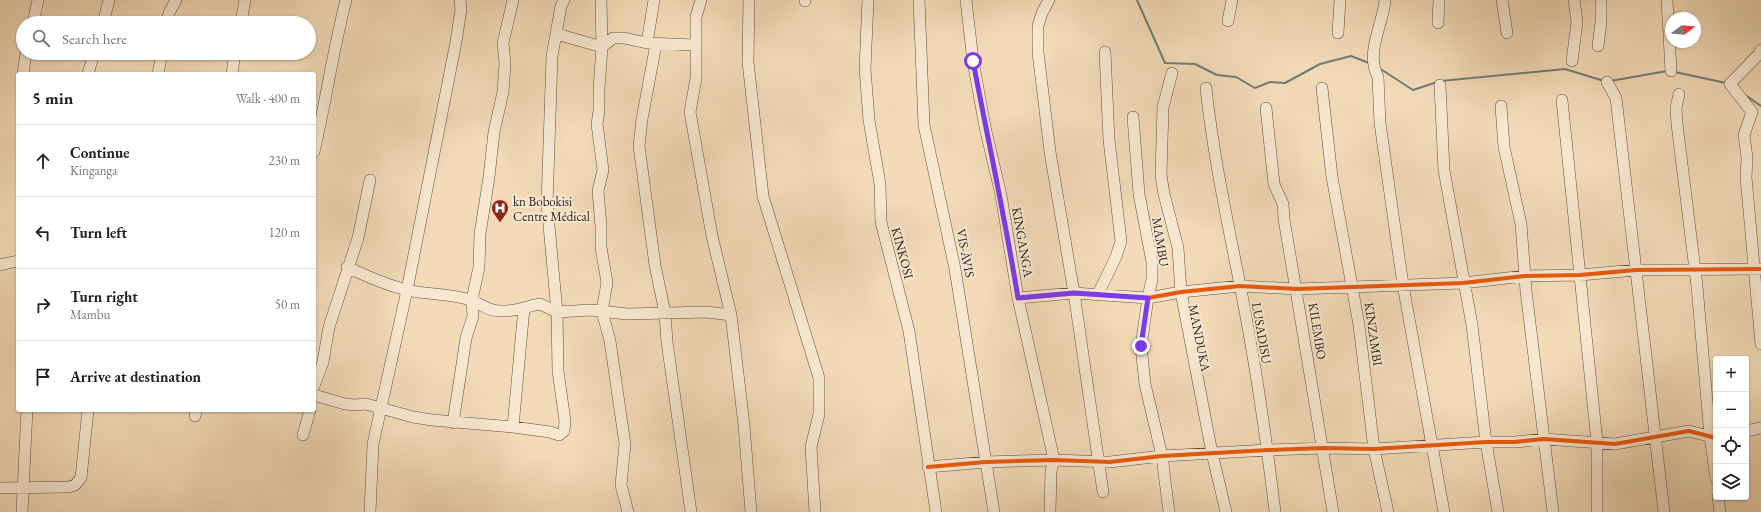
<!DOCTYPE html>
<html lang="en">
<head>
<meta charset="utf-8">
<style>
  body { margin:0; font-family:"EB Garamond",serif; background:#f6f6f6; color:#222 }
  .controls { position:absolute; right:12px; bottom:12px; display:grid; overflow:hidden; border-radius:4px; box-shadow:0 1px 3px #0004 }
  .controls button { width:36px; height:36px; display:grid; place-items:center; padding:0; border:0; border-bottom:1px solid #e0e0e0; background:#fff; color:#222; font:20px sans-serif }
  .compass { position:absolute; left:1665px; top:12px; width:36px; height:36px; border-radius:50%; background:#fff; box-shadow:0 1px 3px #0004; rotate:74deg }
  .stop { position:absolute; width:12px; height:12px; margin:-9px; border:3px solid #7c3aed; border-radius:50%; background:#fff }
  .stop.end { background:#7c3aed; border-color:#fff; box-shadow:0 1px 4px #0008 }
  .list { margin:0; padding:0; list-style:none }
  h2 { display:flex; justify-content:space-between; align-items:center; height:52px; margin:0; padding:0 16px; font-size:17px }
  h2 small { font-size:13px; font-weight:400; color:#767676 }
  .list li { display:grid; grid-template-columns:26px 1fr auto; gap:12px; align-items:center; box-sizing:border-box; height:72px; padding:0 16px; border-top:1px solid #e0e0e0 }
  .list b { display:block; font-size:15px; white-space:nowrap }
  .list p { margin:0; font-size:13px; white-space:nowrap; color:#767676 }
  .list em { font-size:13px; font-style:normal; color:#767676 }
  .icon { flex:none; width:22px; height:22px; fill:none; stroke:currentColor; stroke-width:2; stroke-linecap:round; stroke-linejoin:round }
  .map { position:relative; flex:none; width:1761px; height:512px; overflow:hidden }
  .search { position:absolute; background:#fff; box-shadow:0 1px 3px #0004; left:16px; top:16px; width:300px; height:44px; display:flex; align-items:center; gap:10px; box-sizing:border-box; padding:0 14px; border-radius:22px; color:#767676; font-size:15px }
  .panel { position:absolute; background:#fff; box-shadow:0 1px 3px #0004; left:16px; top:72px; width:300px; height:340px; border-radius:4px }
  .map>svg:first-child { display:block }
</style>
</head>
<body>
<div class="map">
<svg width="1761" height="512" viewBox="0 0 1761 512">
  <rect width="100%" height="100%" fill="#f2dab7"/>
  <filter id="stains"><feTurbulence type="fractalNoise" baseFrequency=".005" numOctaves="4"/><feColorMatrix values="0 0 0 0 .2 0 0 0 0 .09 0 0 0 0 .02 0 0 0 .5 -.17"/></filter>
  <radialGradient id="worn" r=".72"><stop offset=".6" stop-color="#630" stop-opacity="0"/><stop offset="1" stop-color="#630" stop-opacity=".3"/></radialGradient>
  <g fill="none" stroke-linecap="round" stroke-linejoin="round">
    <path stroke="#707d77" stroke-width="2" d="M 1137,0 L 1165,63 L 1195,64 L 1217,75 L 1236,77 L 1255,88 L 1270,82 L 1285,83 L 1320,64 L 1351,56 L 1369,63
      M 1379,68 L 1413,90 L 1437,82
      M 1675,72 L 1726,83
      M 1441,81 L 1565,69 L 1604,81
      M 1610,81 L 1667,71
      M 1745,95 L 1761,106"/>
    <g stroke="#5f5042" stroke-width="12">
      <path id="minor" d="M 749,0 L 748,62 L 763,196 L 819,378 L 819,414 L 811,447 L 815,512
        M 868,0 L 865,69 L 869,120 L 880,184 L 881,222 L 909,331 L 936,512
        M 919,0 L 924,125 L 955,269 L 994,512
        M 966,0 L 973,61 L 985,127 L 1001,195 L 1018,298 L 1054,460 L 1051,471 L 1050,512
        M 1049,0 L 1042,13 L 1038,26 L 1038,52 L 1050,152 L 1074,293 L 1103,492
        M 1385,0 C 1383,25 1365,52 1378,77 L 1380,123 L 1403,285 L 1444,512
        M 1502,0 L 1507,33
        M 1667,0 L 1671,71
        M 601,1 L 602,47 L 599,89 L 599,111 L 597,124 L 603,170 L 598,191 L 601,226 L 601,247 L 607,283 L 602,311 L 610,341 L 625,444 L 621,485 L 628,512
        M 805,1 L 805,0
        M 1228,21 L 1232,0
        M 33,23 L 38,0
        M 103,23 L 109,0
        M 167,23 L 169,13 L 176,0
        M 241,23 L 245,0
        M 1438,23 L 1439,0
        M 1338,33 L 1340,0
        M 557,34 L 602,47 L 613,38 L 624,38 L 647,43 L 695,45
        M 647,43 L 654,0
        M 656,44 L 642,119 L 639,146 L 655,265 L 665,313 L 667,342 L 691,512
        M 1598,46 L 1601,22 L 1601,0
        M 1761,50 L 1759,54 L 1730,84 L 1752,112 L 1744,135 L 1747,158 L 1746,177 L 1761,344
        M 1572,61 L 1577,22 L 1574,0
        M 1172,73 L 1163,107 L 1161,175 L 1164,194 L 1178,248 L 1181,292 L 1212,453 L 1226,512
        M 23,74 L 26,53
        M 88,74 L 94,53
        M 158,74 L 162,53
        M 232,74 L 235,53
        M 1607,82 L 1616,98 L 1664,512
        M 1440,85 L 1444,170 L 1472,325 L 1486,442 L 1498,512
        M 1206,88 C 1213,154 1227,219 1240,285 C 1255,360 1266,436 1275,512
        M 1322,88 L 1332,177 L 1359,325 L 1374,449 L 1388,512
        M 1679,94 L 1676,108 L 1677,124 L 1697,286 L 1710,436 L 1716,479
        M 1562,100 L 1597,442 L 1597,512
        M 1501,106 L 1504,147 L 1521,224 L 1526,291 L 1553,512
        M 1266,108 L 1274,184 L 1283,204 L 1284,219 L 1333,512
        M 1133,117 L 1139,194 L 1152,262 L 1152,279 L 1148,298 L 1141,346 L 1145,384 L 1162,456 L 1169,512
        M 314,152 C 326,101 333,50 346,0
        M 0,265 L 18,261
        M 347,267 C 366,276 386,285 407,290 C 428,295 449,293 470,300 C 482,304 487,311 501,311 C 515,312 527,306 540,304 L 557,312 L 591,310 L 627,314 L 707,312 L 731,315 L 712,236 L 690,112 L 696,78 L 696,17 L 701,0
        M 1098,294 L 1116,257 L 1121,241 L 1109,140 L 1105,52
        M 1018,298 L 1074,293 L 1148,298 L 1181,292 L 1240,286 L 1297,289 L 1463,283 L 1525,276 L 1580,275 L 1636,270 L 1761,269
        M 731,315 L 744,425 L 751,512
        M 314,386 L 323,362 L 329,327 L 358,238 L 370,180
        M 314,395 L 345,404 L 355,405 L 366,404 L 413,417 L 432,420 L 513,427 L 550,432 L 559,435 L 564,431 L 565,421 L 558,371 L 557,312 L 547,204 L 552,56 L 561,6 L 564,0
        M 195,416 L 196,410
        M 453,423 L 466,338 L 473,316 L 472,300 L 479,267 L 480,234 L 489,177 L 494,132 L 503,92 L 505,64 L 503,43 L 513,0
        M 513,427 L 524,308
        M 1746,431 L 1761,428
        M 303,435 L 310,410
        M 928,467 L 986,462 L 1054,460 L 1110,462 L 1162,456 L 1268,450 L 1323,448 L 1374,449 L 1486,442 L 1515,442 L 1544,439 L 1615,444 L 1689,431 L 1716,438
        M 0,488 L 69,487 L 75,485 L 81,478 L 88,410
        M 1718,497 L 1720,512
        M 22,512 L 27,410
        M 370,512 L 373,444 L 407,290 L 456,42 L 461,9 L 460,0"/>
    </g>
    <use href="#minor" stroke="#f7e7d0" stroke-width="11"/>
    <g stroke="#f7e7d0" stroke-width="6">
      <path id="cycleway" d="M 1018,298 L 1074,293 L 1148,298 L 1181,292 L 1240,286 L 1297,289 L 1463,283 L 1525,276 L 1580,275 L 1636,270 L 1761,269
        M 928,467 L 986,462 L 1054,460 L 1110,462 L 1162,456 L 1268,450 L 1323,448 L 1374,449 L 1486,442 L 1515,442 L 1544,439 L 1615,444 L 1689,431 L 1716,438"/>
    </g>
    <use href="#cycleway" stroke="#e8590c" stroke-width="4"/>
  </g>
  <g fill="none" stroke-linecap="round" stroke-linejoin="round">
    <path stroke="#7c3aed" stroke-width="5" d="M 973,61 C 988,140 1005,218 1018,298 L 1074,293 L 1148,298 L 1141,346"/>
  </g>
  <defs>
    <g id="hospital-pin" transform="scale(0.9)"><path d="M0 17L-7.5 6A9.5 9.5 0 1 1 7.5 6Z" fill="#8f2418" stroke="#f7e7d0"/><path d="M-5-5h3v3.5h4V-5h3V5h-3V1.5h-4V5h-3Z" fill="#fff"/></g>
  </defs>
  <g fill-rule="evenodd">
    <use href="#hospital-pin" x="500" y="208"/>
  </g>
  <g text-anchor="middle" stroke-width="4" stroke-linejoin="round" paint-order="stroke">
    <g font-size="13" fill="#2e221b" stroke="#f7e7d0" text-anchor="start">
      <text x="513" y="206">kn Bobokisi<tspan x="513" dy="15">Centre Médical</tspan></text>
    </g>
    <g font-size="13" fill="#2e221b" stroke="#f7e7d0">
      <text transform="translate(1023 242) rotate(80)" y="5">KINGANGA</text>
      <text transform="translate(1161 242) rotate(81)" y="5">MAMBU</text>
      <text transform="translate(903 253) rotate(75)" y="5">KINKOSI</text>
      <text transform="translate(966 253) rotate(79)" y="5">VIS-ÀVIS</text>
      <text transform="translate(1318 331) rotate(81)" y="5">KILEMBO</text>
      <text transform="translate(1262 333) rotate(80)" y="5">LUSADISU</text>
      <text transform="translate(1374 334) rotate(82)" y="5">KINZAMBI</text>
      <text transform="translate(1200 338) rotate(79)" y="5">MANDUKA</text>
    </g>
  </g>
  <rect width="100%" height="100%" filter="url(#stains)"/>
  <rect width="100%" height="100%" fill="url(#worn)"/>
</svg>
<div class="controls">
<button>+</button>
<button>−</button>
<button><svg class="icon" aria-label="locate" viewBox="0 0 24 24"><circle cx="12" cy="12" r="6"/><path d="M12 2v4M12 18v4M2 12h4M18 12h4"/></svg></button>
<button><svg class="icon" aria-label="layers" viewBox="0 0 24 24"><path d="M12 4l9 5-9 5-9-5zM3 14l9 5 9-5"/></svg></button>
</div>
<svg class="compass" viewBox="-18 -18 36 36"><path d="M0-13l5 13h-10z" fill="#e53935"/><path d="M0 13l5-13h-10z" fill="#767676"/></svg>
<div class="stop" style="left:973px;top:61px"></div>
<div class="stop end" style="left:1141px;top:346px"></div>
<div class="search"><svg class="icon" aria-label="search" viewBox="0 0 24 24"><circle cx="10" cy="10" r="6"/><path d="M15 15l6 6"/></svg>Search here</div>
<section class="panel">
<h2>5 min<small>Walk · 400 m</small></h2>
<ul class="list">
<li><svg class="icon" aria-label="ahead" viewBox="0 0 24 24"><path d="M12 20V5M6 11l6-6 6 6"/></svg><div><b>Continue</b><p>Kinganga</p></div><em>230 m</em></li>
<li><svg class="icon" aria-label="left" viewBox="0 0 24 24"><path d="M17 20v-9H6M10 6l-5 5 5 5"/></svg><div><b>Turn left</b></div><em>120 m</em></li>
<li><svg class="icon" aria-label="right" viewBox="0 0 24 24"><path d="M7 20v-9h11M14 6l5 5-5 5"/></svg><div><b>Turn right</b><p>Mambu</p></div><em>50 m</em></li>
<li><svg class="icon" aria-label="arrive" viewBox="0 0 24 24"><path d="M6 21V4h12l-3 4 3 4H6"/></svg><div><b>Arrive at destination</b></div></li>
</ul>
</section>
</div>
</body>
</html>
